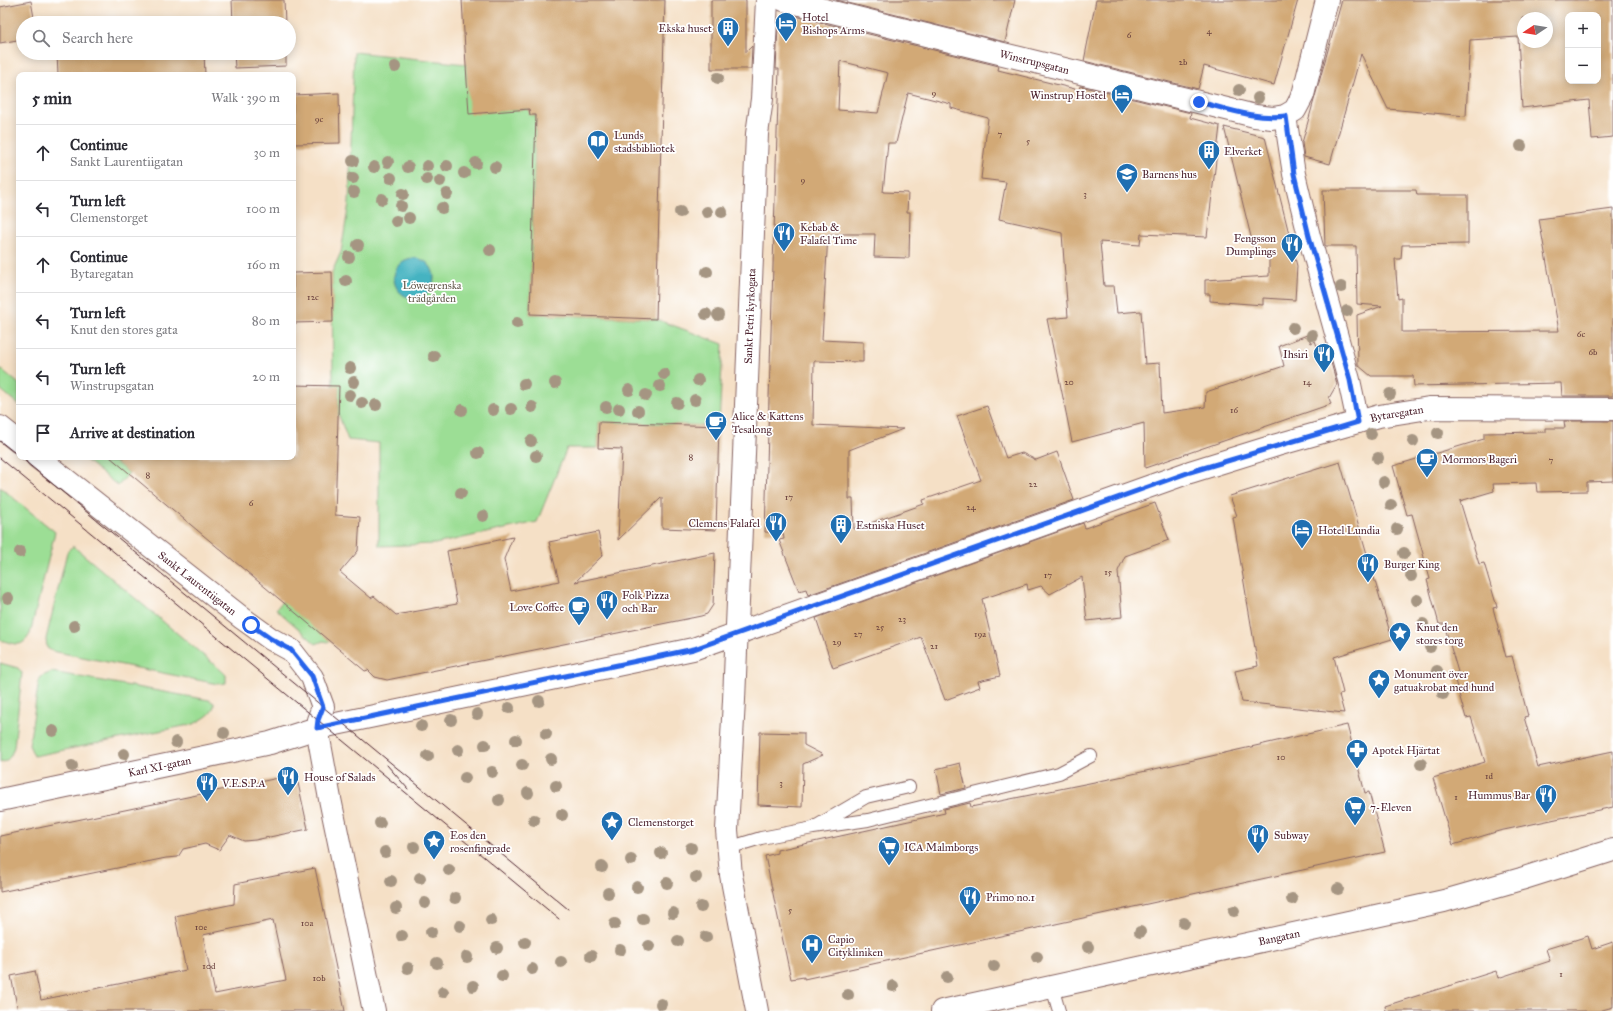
<!DOCTYPE html>
<html lang="en">
<head>
<meta charset="utf-8">
<style>
  body { margin:0; font-family:"IM FELL Great Primer",serif; background:#f2f2f3; color:#2b2b33 }
  .controls { position:absolute; right:12px; top:12px; display:grid; overflow:hidden; border-radius:8px; box-shadow:0 2px 10px #0003 }
  .controls button { width:36px; height:36px; display:grid; place-items:center; padding:0; border:0; border-bottom:1px solid #e1e1e2; background:#fff; color:#2b2b33; font:20px sans-serif }
  .compass { position:absolute; left:1517px; top:12px; width:36px; height:36px; border-radius:50%; background:#fff; box-shadow:0 2px 10px #0003; rotate:258deg }
  .stop { position:absolute; width:12px; height:12px; margin:-9px; border:3px solid #2563eb; border-radius:50%; background:#fff }
  .stop.end { background:#2563eb; border-color:#fff; box-shadow:0 1px 4px #0008 }
  .list { margin:0; padding:0; list-style:none }
  h2 { display:flex; justify-content:space-between; align-items:center; height:52px; margin:0; padding:0 16px; font-size:17px }
  h2 small { font-size:13px; font-weight:400; color:#7c7c81 }
  .list li { display:grid; grid-template-columns:26px 1fr auto; gap:12px; align-items:center; box-sizing:border-box; height:56px; padding:0 16px; border-top:1px solid #e1e1e2 }
  .list b { display:block; font-size:15px; white-space:nowrap }
  .list p { margin:0; font-size:13px; white-space:nowrap; color:#7c7c81 }
  .list em { font-size:13px; font-style:normal; color:#7c7c81 }
  .icon { flex:none; width:22px; height:22px; fill:none; stroke:currentColor; stroke-width:2; stroke-linecap:round; stroke-linejoin:round }
  .map { position:relative; flex:none; width:1613px; height:1011px; overflow:hidden }
  .search { position:absolute; background:#fff; box-shadow:0 2px 10px #0003; left:16px; top:16px; width:280px; height:44px; display:flex; align-items:center; gap:10px; box-sizing:border-box; padding:0 14px; border-radius:22px; color:#7c7c81; font-size:15px }
  .panel { position:absolute; background:#fff; box-shadow:0 2px 10px #0003; left:16px; top:72px; width:280px; height:388px; border-radius:8px }
  .map>svg:first-child { display:block }
</style>
</head>
<body>
<div class="map">
<svg width="1613" height="1011" viewBox="0 0 1613 1011">
  <rect width="100%" height="100%" fill="#fff"/>
  <filter id="ink" filterUnits="userSpaceOnUse"><feTurbulence type="fractalNoise" baseFrequency=".025" numOctaves="2"/><feDisplacementMap in="SourceGraphic" scale="8" xChannelSelector="R" yChannelSelector="G"/><feConvolveMatrix kernelMatrix="1 2 1 2 8 2 1 2 1" color-interpolation-filters="sRGB"/></filter>
  <filter id="wash" filterUnits="userSpaceOnUse"><feTurbulence type="fractalNoise" baseFrequency=".012" numOctaves="4" result="noise"/><feDisplacementMap in="SourceGraphic" scale="16" xChannelSelector="R" yChannelSelector="G"/><feGaussianBlur stdDeviation="0.9" result="paint"/><feColorMatrix in="noise" values="0 0 0 0 0 0 0 0 0 0 0 0 0 0 0 0 0 1.4 0 .05"/><feComposite in="paint" operator="in"/></filter>
  <g filter="url(#wash)">
    <rect width="100%" height="100%" fill="#f5e0c6"/>
    <path fill="#9cde95" stroke="#737e60" d="M 354,52 L 466,64 L 470,113 L 529,109 L 530,115 L 536,115 L 530,314 L 656,319 L 723,344 L 719,426 L 599,422 L 598,448 L 567,448 L 537,522 L 435,544 L 379,546 L 379,443 L 348,440 L 338,413 L 339,386 L 333,386 L 332,272 L 341,252 L 349,203 Z
      M 0,368 L 19,384 L 19,405 L 0,389 Z
      M 82,457 L 109,457 L 129,473 L 118,486 Z
      M 0,487 L 55,532 L 30,634 C 21,649 16,644 0,640 Z
      M 73,546 L 222,671 L 226,675 L 226,683 L 218,684 L 52,651 L 47,648 L 46,639 L 67,552 Z
      M 283,601 L 331,641 L 329,642 L 323,641 L 316,644 L 276,609 Z
      M 0,663 L 18,668 L 22,673 L 14,747 C 11,756 9,761 0,763 Z
      M 52,672 L 209,700 L 214,703 C 215,714 202,719 194,724 L 34,756 L 29,745 L 39,680 L 42,676 Z"/>
    <path fill="#45b3c1" stroke="#486976" d="M394 278a20 20 0 1 1 40 0a20 20 0 1 1-40 0Z"/>
    <g id="blocks">
      <path fill="#d2a976" fill-rule="evenodd" d="M 232,0 L 284,0 L 285,23 L 233,23 Z
        M 462,0 L 665,0 L 656,319 L 530,314 L 536,115 L 530,115 L 529,109 L 469,114 Z
        M 711,0 L 746,0 L 746,52 L 752,46 L 751,69 L 711,69 Z
        M 836,0 L 1015,0 L 1005,42 Z
        M 1096,0 L 1298,0 L 1274,85 L 1204,66 L 1198,89 L 1084,61 Z
        M 1342,0 L 1613,0 L 1613,137 L 1592,139 L 1589,100 L 1522,108 L 1518,37 L 1470,40 L 1466,116 L 1388,109 L 1361,54 L 1330,164 L 1304,157 L 1302,143 ZM 1568,15 L 1598,15 L 1598,81 L 1568,81 ZM 1523,18 L 1547,18 L 1547,42 L 1523,42 Z
        M 31,1 L 35,23 L 23,23 L 23,39 L 0,43 L 0,7 Z
        M 791,15 L 999,66 L 998,70 L 1079,90 L 1080,86 L 1191,113 L 1190,118 L 1220,126 L 1207,237 L 1141,234 L 1140,245 L 1100,242 L 1104,286 L 1114,286 L 1117,313 L 1141,311 L 1145,364 L 1160,363 L 1162,413 L 1205,407 L 1206,392 L 1284,366 L 1279,346 L 1307,335 L 1311,343 L 1315,341 L 1317,346 L 1326,345 L 1337,384 L 1329,398 L 1331,404 L 1145,468 L 1144,423 L 1072,442 L 1047,319 L 1068,317 L 1062,233 L 999,219 L 1006,182 L 981,179 L 988,118 L 951,108 L 951,104 L 908,93 L 896,143 L 888,143 L 883,192 L 908,193 L 907,212 L 910,212 L 909,258 L 874,257 L 875,234 L 828,234 L 822,340 L 863,342 L 863,362 L 814,361 L 813,425 L 903,429 L 849,450 L 849,499 L 853,499 L 854,529 L 924,504 L 923,500 L 981,480 L 957,416 L 987,406 L 1006,458 L 1022,453 L 1036,460 L 1057,452 L 1074,500 L 808,595 L 806,589 L 799,591 L 779,540 L 784,539 L 783,533 L 765,532 L 777,133 L 779,69 L 776,69 L 778,25 ZM 840,61 L 888,73 L 878,113 L 838,110 Z
        M 57,53 L 204,53 L 205,75 L 58,75 Z
        M 234,53 L 286,53 L 286,66 L 235,68 Z
        M 339,93 L 340,143 L 293,144 L 293,95 Z
        M 1224,127 L 1265,137 L 1297,266 L 1295,300 L 1263,298 L 1263,305 L 1210,301 L 1210,294 L 1205,294 L 1205,280 L 1269,276 L 1269,254 L 1255,253 Z
        M 1323,190 L 1416,190 L 1417,195 L 1468,195 L 1468,244 L 1402,245 L 1401,259 L 1395,259 L 1398,299 L 1402,298 L 1402,332 L 1559,331 L 1539,219 L 1613,209 L 1613,396 L 1562,396 L 1561,383 L 1414,386 L 1413,376 L 1371,376 L 1358,365 L 1357,315 L 1382,306 L 1357,304 L 1356,246 L 1325,246 Z
        M 332,272 L 333,322 L 293,323 L 293,273 Z
        M 293,385 L 339,386 L 335,515 L 360,517 L 358,551 L 340,572 L 371,598 L 374,596 L 396,615 L 457,604 L 447,551 L 513,537 L 504,559 L 511,591 L 559,581 L 549,542 L 598,532 L 603,555 L 575,582 L 715,553 L 713,605 L 707,614 L 701,616 L 387,680 L 375,677 L 368,670 L 365,671 L 110,457 L 293,457 Z
        M 1564,421 L 1613,421 L 1613,481 L 1587,482 L 1587,491 L 1537,492 L 1536,483 L 1493,484 L 1494,491 L 1460,501 L 1479,564 L 1484,563 L 1497,607 L 1493,608 L 1506,657 L 1512,656 L 1528,716 L 1524,717 L 1538,767 L 1613,751 L 1613,807 L 1499,831 L 1453,845 L 1433,778 L 1485,762 L 1471,717 L 1466,718 L 1453,674 L 1458,672 L 1444,624 L 1439,624 L 1427,580 L 1430,579 L 1412,514 L 1407,515 L 1393,466 L 1484,439 L 1484,433 L 1545,432 L 1545,428 L 1565,428 Z
        M 599,422 L 719,426 L 716,530 L 662,528 L 662,497 L 618,540 L 622,449 L 598,448 Z
        M 1340,462 L 1392,639 L 1334,657 L 1343,693 L 1339,695 L 1344,713 L 1242,702 L 1235,671 L 1258,666 L 1233,517 L 1237,516 L 1230,496 Z
        M 1155,503 L 1169,540 L 1125,556 L 1118,571 L 1122,617 L 1087,621 L 1082,577 L 1050,594 L 1041,586 L 1028,590 L 1027,584 L 982,599 L 1000,676 L 978,681 L 980,687 L 945,700 L 921,637 L 833,668 L 816,618 L 1083,523 L 1085,528 Z
        M 1347,725 L 1365,793 L 1369,792 L 1385,852 L 804,979 L 804,977 L 791,979 L 765,856 L 777,853 L 777,850 L 945,813 L 944,809 L 970,803 L 971,807 L 1124,776 Z
        M 760,732 L 804,733 L 804,745 L 823,755 L 803,764 L 802,807 L 758,805 Z
        M 960,763 L 966,788 L 941,794 L 936,769 Z
        M 288,776 L 298,783 L 308,829 L 255,840 L 244,841 L 230,835 L 219,850 L 205,844 L 183,849 L 178,857 L 166,858 L 0,892 L 0,836 Z
        M 315,868 L 345,1011 L 18,1011 L 11,976 L 35,971 L 41,1000 L 186,970 L 175,916 L 234,904 L 235,884 ZM 273,920 L 286,980 L 215,994 L 203,935 Z
        M 1588,936 L 1592,949 L 1613,942 L 1613,1007 L 1599,1011 L 1386,1011 L 1385,1006 L 1496,971 L 1498,978 L 1550,961 L 1546,949 Z"/>
    </g>
  </g>
  <g filter="url(#ink)">
    <use href="#blocks" fill-opacity="0" stroke="#866361" stroke-width="1"/>
    <g fill="none" stroke-linecap="round" stroke-linejoin="round">
      <g stroke="#866361" stroke-width="14">
        <path id="service" d="M 813,828 L 868,820 L 1059,773 L 1091,756
          M 728,848 L 761,838 L 813,828 L 866,797 L 909,787
          M 1052,987 L 1059,1011"/>
      </g>
      <g stroke="#866361" stroke-width="24">
        <g id="minor">
          <path id="s1" d="M 784,0 L 1255,116 L 1272,118 L 1285,116 L 1295,110 L 1303,95 L 1327,0"/>
          <path d="M 1285,116 L 1294,174 L 1309,236 L 1349,380 L 1358,422"/>
          <path d="M 0,427 L 19,442"/>
          <path id="s2" d="M 37,457 L 242,618 L 271,639 L 291,650 L 312,677 L 323,707 L 318,720 L 317,728 L 330,799 L 374,1011"/>
          <path id="s3" d="M 0,800 L 270,743 L 317,728 L 693,649 L 1190,472 L 1277,445 L 1379,416 L 1429,408 L 1613,409"/>
          <path id="s4" d="M 757,1011 L 731,875 L 727,830 L 734,700 L 757,134 L 762,99 L 767,0"/>
        </g>
      </g>
      <g stroke="#866361" stroke-width="24">
        <g id="tertiary">
          <path id="s5" d="M 942,1011 L 1444,901 L 1521,879 L 1613,850"/>
        </g>
      </g>
      <use href="#service" stroke="#fff" stroke-width="12"/>
      <use href="#minor" stroke="#fff" stroke-width="22"/>
      <use href="#tertiary" stroke="#fff" stroke-width="22"/>
      <path stroke="#4a1f2b" stroke-width="1" d="M 0,441 L 19,456
        M 20,457 L 568,909
        M 0,458 L 559,919
        M 387,765 L 408,789"/>
    </g>
    <g fill="#a59582">
      <circle cx="395" cy="67" r="6"/>
      <circle cx="718" cy="78" r="6"/>
      <circle cx="1239" cy="90" r="6"/>
      <circle cx="1258" cy="98" r="6"/>
      <circle cx="1521" cy="146" r="6"/>
      <circle cx="353" cy="161" r="6"/>
      <circle cx="388" cy="162" r="6"/>
      <circle cx="476" cy="163" r="6"/>
      <circle cx="427" cy="166" r="6"/>
      <circle cx="447" cy="166" r="6"/>
      <circle cx="374" cy="167" r="6"/>
      <circle cx="408" cy="167" r="6"/>
      <circle cx="495" cy="167" r="6"/>
      <circle cx="464" cy="173" r="6"/>
      <circle cx="353" cy="178" r="6"/>
      <circle cx="391" cy="178" r="6"/>
      <circle cx="427" cy="179" r="6"/>
      <circle cx="440" cy="181" r="6"/>
      <circle cx="354" cy="192" r="6"/>
      <circle cx="403" cy="194" r="6"/>
      <circle cx="447" cy="194" r="6"/>
      <circle cx="382" cy="199" r="6"/>
      <circle cx="401" cy="206" r="6"/>
      <circle cx="442" cy="208" r="6"/>
      <circle cx="680" cy="212" r="6"/>
      <circle cx="707" cy="212" r="6"/>
      <circle cx="722" cy="212" r="6"/>
      <circle cx="409" cy="218" r="6"/>
      <circle cx="396" cy="221" r="6"/>
      <circle cx="358" cy="245" r="6"/>
      <circle cx="490" cy="250" r="6"/>
      <circle cx="349" cy="257" r="6"/>
      <circle cx="707" cy="272" r="6"/>
      <circle cx="346" cy="281" r="6"/>
      <circle cx="1341" cy="287" r="6"/>
      <circle cx="1347" cy="311" r="6"/>
      <circle cx="706" cy="314" r="6"/>
      <circle cx="718" cy="315" r="6"/>
      <circle cx="517" cy="323" r="6"/>
      <circle cx="1293" cy="328" r="6"/>
      <circle cx="1312" cy="335" r="6"/>
      <circle cx="434" cy="356" r="6"/>
      <circle cx="350" cy="368" r="6"/>
      <circle cx="664" cy="374" r="6"/>
      <circle cx="698" cy="380" r="6"/>
      <circle cx="354" cy="382" r="6"/>
      <circle cx="555" cy="383" r="6"/>
      <circle cx="524" cy="384" r="6"/>
      <circle cx="660" cy="386" r="6"/>
      <circle cx="629" cy="390" r="6"/>
      <circle cx="1390" cy="394" r="6"/>
      <circle cx="350" cy="395" r="6"/>
      <circle cx="646" cy="395" r="6"/>
      <circle cx="695" cy="400" r="6"/>
      <circle cx="362" cy="403" r="6"/>
      <circle cx="677" cy="403" r="6"/>
      <circle cx="376" cy="405" r="6"/>
      <circle cx="532" cy="407" r="6"/>
      <circle cx="606" cy="407" r="6"/>
      <circle cx="511" cy="409" r="6"/>
      <circle cx="619" cy="409" r="6"/>
      <circle cx="462" cy="410" r="6"/>
      <circle cx="493" cy="410" r="6"/>
      <circle cx="638" cy="411" r="6"/>
      <circle cx="1438" cy="433" r="6"/>
      <circle cx="1371" cy="434" r="6"/>
      <circle cx="531" cy="441" r="6"/>
      <circle cx="1413" cy="441" r="6"/>
      <circle cx="478" cy="453" r="6"/>
      <circle cx="536" cy="456" r="6"/>
      <circle cx="1378" cy="458" r="6"/>
      <circle cx="1384" cy="482" r="6"/>
      <circle cx="461" cy="493" r="6"/>
      <circle cx="1391" cy="505" r="6"/>
      <circle cx="483" cy="516" r="6"/>
      <circle cx="1397" cy="529" r="6"/>
      <circle cx="20" cy="552" r="6"/>
      <circle cx="1404" cy="553" r="6"/>
      <circle cx="1411" cy="576" r="6"/>
      <circle cx="8" cy="598" r="6"/>
      <circle cx="1417" cy="600" r="6"/>
      <circle cx="1423" cy="624" r="6"/>
      <circle cx="74" cy="626" r="6"/>
      <circle cx="1430" cy="647" r="6"/>
      <circle cx="1437" cy="671" r="6"/>
      <circle cx="1443" cy="694" r="6"/>
      <circle cx="539" cy="701" r="6"/>
      <circle cx="509" cy="708" r="6"/>
      <circle cx="477" cy="714" r="6"/>
      <circle cx="451" cy="720" r="6"/>
      <circle cx="421" cy="726" r="6"/>
      <circle cx="53" cy="731" r="6"/>
      <circle cx="224" cy="733" r="6"/>
      <circle cx="546" cy="734" r="6"/>
      <circle cx="516" cy="740" r="6"/>
      <circle cx="176" cy="742" r="6"/>
      <circle cx="485" cy="745" r="6"/>
      <circle cx="458" cy="750" r="6"/>
      <circle cx="124" cy="754" r="6"/>
      <circle cx="428" cy="756" r="6"/>
      <circle cx="551" cy="759" r="6"/>
      <circle cx="1421" cy="764" r="6"/>
      <circle cx="522" cy="765" r="6"/>
      <circle cx="72" cy="766" r="6"/>
      <circle cx="492" cy="772" r="6"/>
      <circle cx="465" cy="778" r="6"/>
      <circle cx="556" cy="786" r="6"/>
      <circle cx="528" cy="793" r="6"/>
      <circle cx="499" cy="800" r="6"/>
      <circle cx="562" cy="815" r="6"/>
      <circle cx="534" cy="820" r="6"/>
      <circle cx="380" cy="823" r="6"/>
      <circle cx="414" cy="847" r="6"/>
      <circle cx="691" cy="848" r="6"/>
      <circle cx="385" cy="852" r="6"/>
      <circle cx="661" cy="853" r="6"/>
      <circle cx="631" cy="860" r="6"/>
      <circle cx="602" cy="867" r="6"/>
      <circle cx="449" cy="870" r="6"/>
      <circle cx="696" cy="877" r="6"/>
      <circle cx="420" cy="878" r="6"/>
      <circle cx="391" cy="881" r="6"/>
      <circle cx="667" cy="883" r="6"/>
      <circle cx="637" cy="887" r="6"/>
      <circle cx="1338" cy="889" r="6"/>
      <circle cx="608" cy="893" r="6"/>
      <circle cx="455" cy="898" r="6"/>
      <circle cx="1292" cy="899" r="6"/>
      <circle cx="425" cy="903" r="6"/>
      <circle cx="701" cy="907" r="6"/>
      <circle cx="396" cy="908" r="6"/>
      <circle cx="1234" cy="911" r="6"/>
      <circle cx="673" cy="913" r="6"/>
      <circle cx="643" cy="919" r="6"/>
      <circle cx="491" cy="920" r="6"/>
      <circle cx="1184" cy="923" r="6"/>
      <circle cx="615" cy="924" r="6"/>
      <circle cx="460" cy="926" r="6"/>
      <circle cx="431" cy="932" r="6"/>
      <circle cx="1140" cy="932" r="6"/>
      <circle cx="402" cy="936" r="6"/>
      <circle cx="706" cy="937" r="6"/>
      <circle cx="678" cy="941" r="6"/>
      <circle cx="525" cy="942" r="6"/>
      <circle cx="649" cy="946" r="6"/>
      <circle cx="1088" cy="947" r="6"/>
      <circle cx="497" cy="948" r="6"/>
      <circle cx="620" cy="950" r="6"/>
      <circle cx="591" cy="956" r="6"/>
      <circle cx="467" cy="957" r="6"/>
      <circle cx="1037" cy="957" r="6"/>
      <circle cx="561" cy="962" r="6"/>
      <circle cx="437" cy="963" r="6"/>
      <circle cx="994" cy="966" r="6"/>
      <circle cx="408" cy="968" r="6"/>
      <circle cx="532" cy="969" r="6"/>
      <circle cx="502" cy="976" r="6"/>
      <circle cx="947" cy="977" r="6"/>
      <circle cx="473" cy="986" r="6"/>
      <circle cx="893" cy="986" r="6"/>
      <circle cx="443" cy="992" r="6"/>
      <circle cx="848" cy="995" r="6"/>
      <circle cx="661" cy="1004" r="6"/>
    </g>
  </g>
  <g fill="none" stroke-linecap="round" stroke-linejoin="round" filter="url(#ink)">
    <path stroke="#2563eb" stroke-width="5" d="M 251,625 L 271,639 L 291,650 L 312,676 L 323,707 L 318,720 L 317,728 L 694,649 L 1190,472 L 1358,422 L 1350,380 L 1309,236 L 1294,174 L 1286,116 C 1256,120 1227,109 1199,102"/>
  </g>
  <defs>
    <g id="hotel-pin" transform="scale(1.15)"><path d="M0 17L-7.5 6A9.5 9.5 0 1 1 7.5 6Z" fill="#1f6fb2" stroke="#fff"/><path d="M-6-4.5h1.5V1H6V5H4.5V3h-9V5H-6ZM-4 0a1.8 1.8 0 1 1 3.6 0ZM.5 0V-2.5h3Q6-2.5 6 0Z" fill="#fff"/></g>
    <g id="building-pin" transform="scale(1.15)"><path d="M0 17L-7.5 6A9.5 9.5 0 1 1 7.5 6Z" fill="#1f6fb2" stroke="#fff"/><path d="M-4-6H4V6H1V3H-1V6H-4ZM-2.5-4.3h1.7v1.8h-1.7ZM.8-4.3h1.7v1.8H.8ZM-2.5-1h1.7V.8h-1.7ZM.8-1h1.7V.8H.8Z" fill="#fff"/></g>
    <g id="library-pin" transform="scale(1.15)"><path d="M0 17L-7.5 6A9.5 9.5 0 1 1 7.5 6Z" fill="#1f6fb2" stroke="#fff"/><path d="M-6-4Q-3-5.5-.7-3.5V5Q-3 3-6 4ZM6-4Q3-5.5 .7-3.5V5Q3 3 6 4Z" fill="#fff"/></g>
    <g id="school-pin" transform="scale(1.15)"><path d="M0 17L-7.5 6A9.5 9.5 0 1 1 7.5 6Z" fill="#1f6fb2" stroke="#fff"/><path d="M0-5L7-2L0 1L-7-2ZM-4 1L0 2.5L4 1V4Q0 6-4 4Z" fill="#fff"/></g>
    <g id="restaurant-pin" transform="scale(1.15)"><path d="M0 17L-7.5 6A9.5 9.5 0 1 1 7.5 6Z" fill="#1f6fb2" stroke="#fff"/><path d="M-5-6h1v4h1v-4h1v4h1v-4h1v5L-1.5 .5V6h-2V.5L-5-1ZM5-6V6H3V1.5H1.5Q1.5-4 5-6Z" fill="#fff"/></g>
    <g id="cafe-pin" transform="scale(1.15)"><path d="M0 17L-7.5 6A9.5 9.5 0 1 1 7.5 6Z" fill="#1f6fb2" stroke="#fff"/><path d="M-5.5-4.5H6V0H3Q3 3.5 0 3.5H-2.5Q-5.5 3.5-5.5 0ZM3-3.2v2h1.7v-2ZM-6 4.5H4V6H-6Z" fill="#fff"/></g>
    <g id="sight-pin" transform="scale(1.15)"><path d="M0 17L-7.5 6A9.5 9.5 0 1 1 7.5 6Z" fill="#1f6fb2" stroke="#fff"/><path d="M0-6L1.8-2.2L6-1.7L2.9 1.2L3.7 5.4L0 3.3L-3.7 5.4L-2.9 1.2L-6-1.7L-1.8-2.2Z" fill="#fff"/></g>
    <g id="pharmacy-pin" transform="scale(1.15)"><path d="M0 17L-7.5 6A9.5 9.5 0 1 1 7.5 6Z" fill="#1f6fb2" stroke="#fff"/><path d="M-2-6h4v4h4v4h-4v4h-4v-4h-4v-4h4Z" fill="#fff"/></g>
    <g id="supermarket-pin" transform="scale(1.15)"><path d="M0 17L-7.5 6A9.5 9.5 0 1 1 7.5 6Z" fill="#1f6fb2" stroke="#fff"/><path d="M-6-5.5h2.5l.6 2H6L4.5 2H-2.5L-4.4-4H-6ZM-1.5 3.2a1.3 1.3 0 1 0 .1 0ZM3 3.2a1.3 1.3 0 1 0 .1 0Z" fill="#fff"/></g>
    <g id="hospital-pin" transform="scale(1.15)"><path d="M0 17L-7.5 6A9.5 9.5 0 1 1 7.5 6Z" fill="#1f6fb2" stroke="#fff"/><path d="M-5-5h3v3.5h4V-5h3V5h-3V1.5h-4V5h-3Z" fill="#fff"/></g>
  </defs>
  <g fill-rule="evenodd">
    <use href="#hotel-pin" x="786" y="23"/>
    <use href="#building-pin" x="728" y="28"/>
    <use href="#hotel-pin" x="1122" y="95"/>
    <use href="#library-pin" x="598" y="141"/>
    <use href="#building-pin" x="1209" y="151"/>
    <use href="#school-pin" x="1127" y="174"/>
    <use href="#restaurant-pin" x="784" y="233"/>
    <use href="#restaurant-pin" x="1292" y="244"/>
    <use href="#restaurant-pin" x="1324" y="354"/>
    <use href="#cafe-pin" x="716" y="422"/>
    <use href="#cafe-pin" x="1427" y="459"/>
    <use href="#restaurant-pin" x="776" y="523"/>
    <use href="#building-pin" x="841" y="525"/>
    <use href="#hotel-pin" x="1302" y="530"/>
    <use href="#restaurant-pin" x="1368" y="564"/>
    <use href="#restaurant-pin" x="607" y="601"/>
    <use href="#cafe-pin" x="579" y="607"/>
    <use href="#sight-pin" x="1400" y="633"/>
    <use href="#sight-pin" x="1379" y="680"/>
    <use href="#pharmacy-pin" x="1357" y="750"/>
    <use href="#restaurant-pin" x="288" y="777"/>
    <use href="#restaurant-pin" x="207" y="783"/>
    <use href="#restaurant-pin" x="1546" y="795"/>
    <use href="#supermarket-pin" x="1355" y="807"/>
    <use href="#sight-pin" x="612" y="822"/>
    <use href="#restaurant-pin" x="1258" y="835"/>
    <use href="#sight-pin" x="434" y="841"/>
    <use href="#supermarket-pin" x="889" y="847"/>
    <use href="#restaurant-pin" x="970" y="897"/>
    <use href="#hospital-pin" x="812" y="945"/>
  </g>
  <g text-anchor="middle" stroke-width="3.5" stroke-linejoin="round" paint-order="stroke">
    <g font-size="9" fill="#6c423e">
      <text x="1209" y="34">4</text>
      <text x="1129" y="38">6</text>
      <text x="1183" y="65">2b</text>
      <text x="934" y="96">9</text>
      <text x="319" y="122">9c</text>
      <text x="1000" y="137">7</text>
      <text x="1028" y="144">5</text>
      <text x="803" y="183">9</text>
      <text x="1085" y="197">3</text>
      <text x="313" y="300">12c</text>
      <text x="1581" y="337">6c</text>
      <text x="1593" y="355">6b</text>
      <text x="1069" y="385">20</text>
      <text x="1307" y="385">14</text>
      <text x="1234" y="413">16</text>
      <text x="691" y="460">8</text>
      <text x="1551" y="463">7</text>
      <text x="148" y="478">8</text>
      <text x="1033" y="487">22</text>
      <text x="789" y="500">17</text>
      <text x="251" y="506">6</text>
      <text x="971" y="510">24</text>
      <text x="1108" y="575">15</text>
      <text x="1048" y="578">17</text>
      <text x="902" y="622">23</text>
      <text x="880" y="630">25</text>
      <text x="858" y="637">27</text>
      <text x="980" y="637">19a</text>
      <text x="837" y="645">29</text>
      <text x="934" y="649">21</text>
      <text x="1281" y="760">10</text>
      <text x="1489" y="779">1d</text>
      <text x="781" y="786">3</text>
      <text x="1456" y="800">1</text>
      <text x="790" y="913">5</text>
      <text x="307" y="926">10a</text>
      <text x="201" y="930">10e</text>
      <text x="209" y="969">10d</text>
      <text x="1561" y="977">1</text>
      <text x="319" y="981">10b</text>
    </g>
    <g font-size="11" fill="#4a1f2b" stroke="#fff" text-anchor="start">
      <text x="802" y="21">Hotel<tspan x="802" dy="13">Bishops Arms</tspan></text>
      <text x="712" y="32" text-anchor="end">Ekska huset</text>
      <text x="1106" y="99" text-anchor="end">Winstrup Hostel</text>
      <text x="614" y="139">Lunds<tspan x="614" dy="13">stadsbibliotek</tspan></text>
      <text x="1224" y="155">Elverket</text>
      <text x="1142" y="178">Barnens hus</text>
      <text x="800" y="231">Kebab &amp;<tspan x="800" dy="13">Falafel Time</tspan></text>
      <text x="1276" y="242" text-anchor="end">Fengsson<tspan x="1276" dy="13">Dumplings</tspan></text>
      <text x="1308" y="358" text-anchor="end">Ihsiri</text>
      <text x="732" y="420">Alice &amp; Kattens<tspan x="732" dy="13">Tesalong</tspan></text>
      <text x="1442" y="463">Mormors Bageri</text>
      <text x="760" y="527" text-anchor="end">Clemens Falafel</text>
      <text x="856" y="529">Estniska Huset</text>
      <text x="1318" y="534">Hotel Lundia</text>
      <text x="1384" y="568">Burger King</text>
      <text x="622" y="599">Folk Pizza<tspan x="622" dy="13">och Bar</tspan></text>
      <text x="564" y="611" text-anchor="end">Love Coffee</text>
      <text x="1416" y="631">Knut den<tspan x="1416" dy="13">stores torg</tspan></text>
      <text x="1394" y="678">Monument över<tspan x="1394" dy="13">gatuakrobat med hund</tspan></text>
      <text x="1372" y="754">Apotek Hjärtat</text>
      <text x="304" y="781">House of Salads</text>
      <text x="222" y="787">V.E.S.P.A</text>
      <text x="1530" y="799" text-anchor="end">Hummus Bar</text>
      <text x="1370" y="811">7-Eleven</text>
      <text x="628" y="826">Clemenstorget</text>
      <text x="450" y="839">Eos den<tspan x="450" dy="13">rosenfingrade</tspan></text>
      <text x="1274" y="839">Subway</text>
      <text x="904" y="851">ICA Malmborgs</text>
      <text x="986" y="901">Primo no.1</text>
      <text x="828" y="943">Capio<tspan x="828" dy="13">Citykliniken</tspan></text>
    </g>
    <g font-size="11" fill="#4a1f2b" stroke="#fff">
      <text dy="4" stroke="none"><textPath href="#s1" startOffset="258">Winstrupsgatan</textPath></text>
      <text dy="4" stroke="none"><textPath href="#s4" startOffset="698">Sankt Petri kyrkogata</textPath></text>
      <text dy="4" stroke="none"><textPath href="#s3" startOffset="1452">Bytaregatan</textPath></text>
      <text dy="4" stroke="none"><textPath href="#s2" startOffset="204">Sankt Laurentiigatan</textPath></text>
      <text dy="4" stroke="none"><textPath href="#s3" startOffset="163">Karl XI-gatan</textPath></text>
      <text dy="4" stroke="none"><textPath href="#s5" startOffset="345">Bangatan</textPath></text>
    </g>
    <g font-size="11" fill="#63584b" stroke="#fff">
      <text x="432" y="289">Löwegrenska<tspan x="432" dy="13">trädgården</tspan></text>
    </g>
  </g>
</svg>
<div class="controls">
<button>+</button>
<button>−</button>
</div>
<svg class="compass" viewBox="-18 -18 36 36"><path d="M0-13l5 13h-10z" fill="#e53935"/><path d="M0 13l5-13h-10z" fill="#7c7c81"/></svg>
<div class="stop" style="left:251px;top:625px"></div>
<div class="stop end" style="left:1199px;top:102px"></div>
<div class="search"><svg class="icon" aria-label="search" viewBox="0 0 24 24"><circle cx="10" cy="10" r="6"/><path d="M15 15l6 6"/></svg>Search here</div>
<section class="panel">
<h2>5 min<small>Walk · 390 m</small></h2>
<ul class="list">
<li><svg class="icon" aria-label="ahead" viewBox="0 0 24 24"><path d="M12 20V5M6 11l6-6 6 6"/></svg><div><b>Continue</b><p>Sankt Laurentiigatan</p></div><em>30 m</em></li>
<li><svg class="icon" aria-label="left" viewBox="0 0 24 24"><path d="M17 20v-9H6M10 6l-5 5 5 5"/></svg><div><b>Turn left</b><p>Clemenstorget</p></div><em>100 m</em></li>
<li><svg class="icon" aria-label="ahead" viewBox="0 0 24 24"><path d="M12 20V5M6 11l6-6 6 6"/></svg><div><b>Continue</b><p>Bytaregatan</p></div><em>160 m</em></li>
<li><svg class="icon" aria-label="left" viewBox="0 0 24 24"><path d="M17 20v-9H6M10 6l-5 5 5 5"/></svg><div><b>Turn left</b><p>Knut den stores gata</p></div><em>80 m</em></li>
<li><svg class="icon" aria-label="left" viewBox="0 0 24 24"><path d="M17 20v-9H6M10 6l-5 5 5 5"/></svg><div><b>Turn left</b><p>Winstrupsgatan</p></div><em>20 m</em></li>
<li><svg class="icon" aria-label="arrive" viewBox="0 0 24 24"><path d="M6 21V4h12l-3 4 3 4H6"/></svg><div><b>Arrive at destination</b></div></li>
</ul>
</section>
</div>
</body>
</html>
